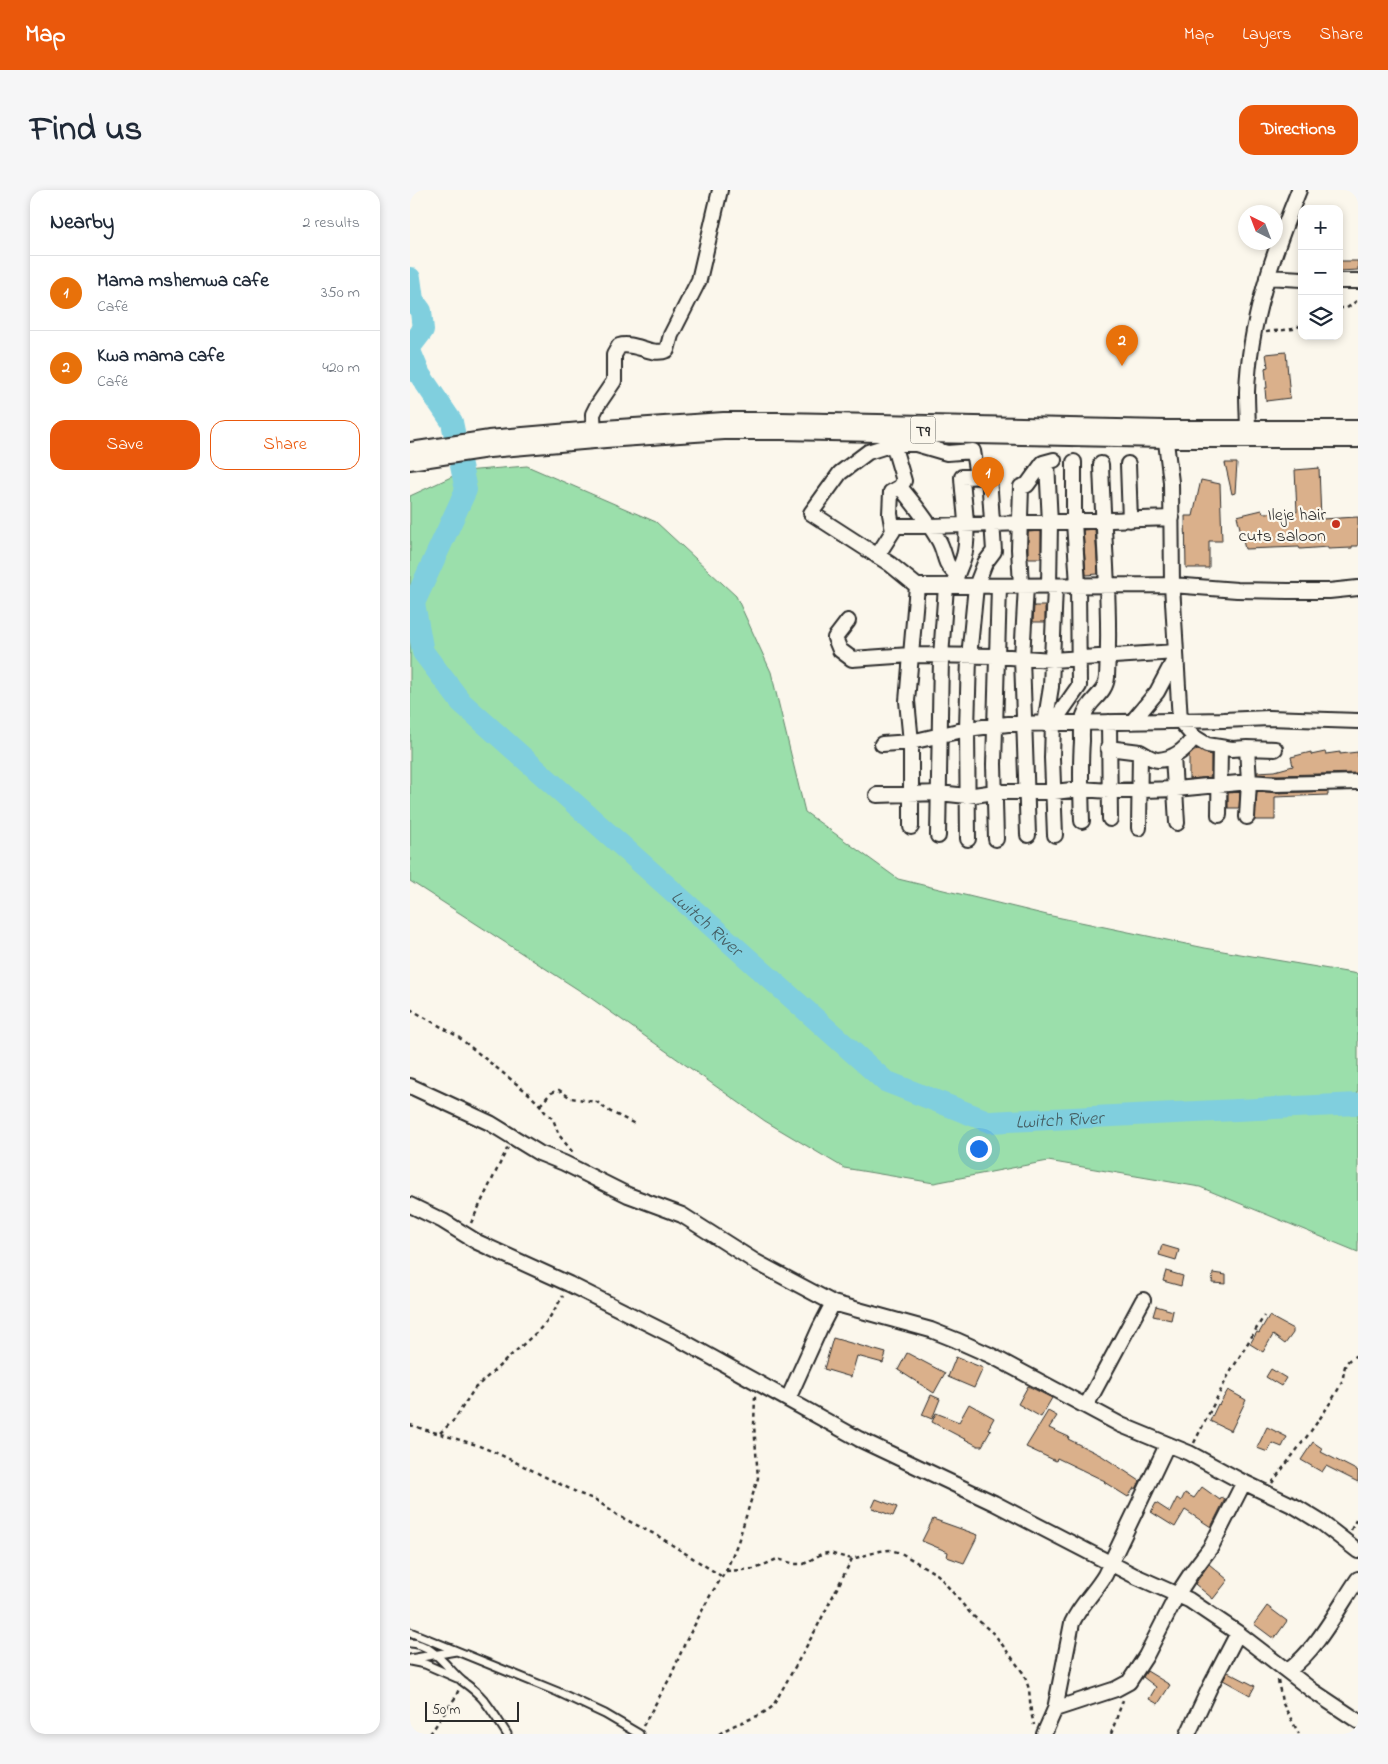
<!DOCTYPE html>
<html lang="en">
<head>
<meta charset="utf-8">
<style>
  body { margin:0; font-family:"Indie Flower",sans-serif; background:#f6f6f7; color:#1f2937 }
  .controls { position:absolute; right:15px; top:15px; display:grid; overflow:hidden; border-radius:10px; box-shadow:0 2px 8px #0003 }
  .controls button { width:45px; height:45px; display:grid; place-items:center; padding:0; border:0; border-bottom:1px solid #e0e1e3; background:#fff; color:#1f2937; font:25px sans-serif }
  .compass { position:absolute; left:828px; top:15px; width:45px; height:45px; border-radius:50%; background:#fff; box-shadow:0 2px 8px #0003; rotate:318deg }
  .scale { position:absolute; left:15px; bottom:12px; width:94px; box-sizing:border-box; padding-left:5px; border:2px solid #2b2b2b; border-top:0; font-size:14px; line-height:18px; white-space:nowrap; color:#2b2b2b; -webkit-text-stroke:4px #fbf7ec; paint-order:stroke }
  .you { position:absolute; left:568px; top:958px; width:18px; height:18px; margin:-12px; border:4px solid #fff; border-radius:50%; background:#1a73e8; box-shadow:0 0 0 8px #1a73e833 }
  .badge { display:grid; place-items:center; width:32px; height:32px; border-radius:50%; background:#ea580c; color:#fff; font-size:16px; font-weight:700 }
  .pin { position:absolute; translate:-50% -41px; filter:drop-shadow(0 1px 2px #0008) }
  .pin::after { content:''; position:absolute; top:26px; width:18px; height:15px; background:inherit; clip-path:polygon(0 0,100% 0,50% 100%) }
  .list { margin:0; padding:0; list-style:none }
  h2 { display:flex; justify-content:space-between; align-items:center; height:65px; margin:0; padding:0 20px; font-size:21px }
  h2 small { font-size:16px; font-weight:400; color:#747a83 }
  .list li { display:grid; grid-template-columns:32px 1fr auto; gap:15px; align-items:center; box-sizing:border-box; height:75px; padding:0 20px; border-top:1px solid #e0e1e3 }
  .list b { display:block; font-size:19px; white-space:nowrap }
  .list p { margin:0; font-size:16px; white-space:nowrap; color:#747a83 }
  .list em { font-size:16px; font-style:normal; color:#747a83 }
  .actions { display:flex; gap:10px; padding:15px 20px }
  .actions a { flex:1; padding:11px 0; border:1px solid #ea580c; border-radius:15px; text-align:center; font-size:18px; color:#ea580c }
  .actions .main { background:#ea580c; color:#fff }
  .icon { flex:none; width:28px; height:28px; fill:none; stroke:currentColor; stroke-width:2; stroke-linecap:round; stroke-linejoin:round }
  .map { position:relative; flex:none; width:948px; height:1544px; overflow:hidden; border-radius:15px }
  header { display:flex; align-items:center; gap:30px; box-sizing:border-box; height:70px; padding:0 25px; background:#ea580c; color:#fff }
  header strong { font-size:24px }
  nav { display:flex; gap:28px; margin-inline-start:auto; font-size:18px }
  .intro { display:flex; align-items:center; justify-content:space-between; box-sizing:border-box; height:120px; padding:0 30px }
  h1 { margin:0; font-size:35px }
  .button { padding:12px 22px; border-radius:15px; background:#ea580c; color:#fff; font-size:18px; font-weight:700 }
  main { display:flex; gap:30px; padding:0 30px }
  aside { flex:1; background:#fff; border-radius:15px; box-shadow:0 2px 8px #0003 }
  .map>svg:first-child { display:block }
</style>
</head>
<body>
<header>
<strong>Map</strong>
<nav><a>Map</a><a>Layers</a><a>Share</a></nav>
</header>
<div class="intro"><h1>Find us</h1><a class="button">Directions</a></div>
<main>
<aside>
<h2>Nearby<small>2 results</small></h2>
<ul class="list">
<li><span class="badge" style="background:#e8710a">1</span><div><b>Mama mshemwa cafe</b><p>Café</p></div><em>350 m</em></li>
<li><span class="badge" style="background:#e8710a">2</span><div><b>Kwa mama cafe</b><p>Café</p></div><em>420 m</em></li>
</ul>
<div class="actions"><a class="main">Save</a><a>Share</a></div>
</aside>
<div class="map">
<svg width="948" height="1544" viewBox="0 0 948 1544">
  <rect width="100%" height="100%" fill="#fbf7ec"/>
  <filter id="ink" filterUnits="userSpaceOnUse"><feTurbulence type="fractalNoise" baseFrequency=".02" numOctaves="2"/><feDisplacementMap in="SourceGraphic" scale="10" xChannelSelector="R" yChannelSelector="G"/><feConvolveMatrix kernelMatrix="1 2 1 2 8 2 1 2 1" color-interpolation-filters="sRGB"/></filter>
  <g filter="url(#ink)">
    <path fill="#9bdfab" stroke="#63856b" d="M 117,276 L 246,332 L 326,406 L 361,482 L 395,622 L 488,689 L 637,725 L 795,758 L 948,784 L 948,1062 L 790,997 L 638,971 L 524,993 L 434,978 L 355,931 L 178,806 L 0,691 L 0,306 L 54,281 Z"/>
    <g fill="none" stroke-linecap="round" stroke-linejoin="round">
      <g stroke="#80cfde" stroke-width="22">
        <path d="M 0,88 L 3,110 L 11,121 L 13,140 L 0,157"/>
        <path id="s1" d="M 0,161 L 10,185 L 42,232 L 56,300 L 4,413 L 13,462 L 51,512 L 475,891 L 580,932 L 948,914"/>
      </g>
    </g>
    <path fill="#dab08b" stroke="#2b2b2b" d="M 929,71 L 948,71 L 948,80 L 929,81 Z
      M 876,162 L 880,208 L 856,211 L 855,198 L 857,198 L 855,178 L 858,177 L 856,164 Z
      M 815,273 L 827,273 L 825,303 L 822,304 Z
      M 909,278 L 911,329 L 948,327 L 948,356 L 942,356 L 942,358 L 918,359 L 918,357 L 890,359 L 889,357 L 835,359 L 827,326 L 852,320 L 853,323 L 887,322 L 885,280 Z
      M 791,290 L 810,294 L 812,351 L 799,351 L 799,378 L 776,378 L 775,326 L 783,326 Z
      M 685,339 L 688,384 L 676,385 L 673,340 Z
      M 631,341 L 631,368 L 618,368 L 618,342 Z
      M 624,416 L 635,416 L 635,432 L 623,432 Z
      M 789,560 L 801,565 L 801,587 L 779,589 L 779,566 L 784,561 Z
      M 901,562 L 901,565 L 915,562 L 916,564 L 930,562 L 930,564 L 948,562 L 948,583 L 867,585 L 847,584 L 847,582 L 865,581 L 883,576 L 881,567 Z
      M 847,601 L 867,603 L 918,601 L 918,605 L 865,607 L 865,630 L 845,630 Z
      M 830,602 L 829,618 L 818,618 L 818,603 Z
      M 752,1055 L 769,1060 L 766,1070 L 749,1065 Z
      M 756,1081 L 773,1086 L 771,1096 L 753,1091 Z
      M 803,1083 L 816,1085 L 816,1094 L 802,1093 Z
      M 746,1116 L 763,1121 L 761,1130 L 743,1126 Z
      M 859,1126 L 883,1139 L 883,1143 L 875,1154 L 863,1145 L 853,1162 L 840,1154 L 847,1142 L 849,1143 Z
      M 423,1148 L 476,1163 L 473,1173 L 447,1166 L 441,1187 L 414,1179 Z
      M 497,1163 L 535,1183 L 524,1203 L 488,1180 Z
      M 546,1167 L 573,1178 L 564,1198 L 538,1187 Z
      M 861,1179 L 876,1188 L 871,1196 L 856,1187 Z
      M 618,1196 L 642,1208 L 631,1227 L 608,1214 Z
      M 818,1200 L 836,1210 L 821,1241 L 800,1231 L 808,1214 L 809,1215 Z
      M 521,1205 L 530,1209 L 522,1229 L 512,1225 Z
      M 559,1214 L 584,1228 L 578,1239 L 581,1240 L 572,1256 L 568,1256 L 522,1232 L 526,1223 L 549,1232 Z
      M 638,1221 L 647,1226 L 639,1238 L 659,1247 L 658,1249 L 692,1266 L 730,1291 L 726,1299 L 724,1298 L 718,1307 L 694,1292 L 695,1291 L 647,1268 L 646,1271 L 616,1257 Z
      M 857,1237 L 877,1247 L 872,1257 L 862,1253 L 858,1262 L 847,1258 Z
      M 903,1252 L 913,1259 L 911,1262 L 948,1281 L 948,1292 L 916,1276 L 912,1282 L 891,1270 Z
      M 792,1297 L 810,1310 L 812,1307 L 815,1309 L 801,1337 L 775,1320 L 765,1337 L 741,1322 L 746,1313 L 760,1322 L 767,1308 L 771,1311 L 775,1303 L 784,1308 Z
      M 466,1309 L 487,1317 L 483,1326 L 462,1318 Z
      M 523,1329 L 568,1345 L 554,1373 L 537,1367 L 538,1362 L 512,1351 Z
      M 799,1374 L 818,1390 L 803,1409 L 785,1394 Z
      M 857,1416 L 877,1431 L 864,1449 L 844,1434 Z
      M 737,1481 L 760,1495 L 748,1514 L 739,1509 L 746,1497 L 733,1487 Z
      M 818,1482 L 845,1496 L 840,1505 L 813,1490 Z"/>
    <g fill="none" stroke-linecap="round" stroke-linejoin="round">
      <g stroke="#2b2b2b" stroke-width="11">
        <path id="lane" d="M 0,1442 L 148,1502 L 195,1524 L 229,1544
          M 0,1453 C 22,1453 37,1478 52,1491 C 59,1496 67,1502 73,1509 C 82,1520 89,1532 97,1544
          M 0,1469 L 46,1461
          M 0,1471 L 15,1474 L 47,1488"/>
      </g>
      <g stroke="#2b2b2b" stroke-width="18">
        <path id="street" d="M 857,87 L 892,89
          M 929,91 L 948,91
          M 755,244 L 761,292 L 762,395 L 770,531 L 784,547 L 797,555 L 822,559 L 837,558 L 865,559
          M 838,244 C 838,230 837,216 837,202 C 839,132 863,64 889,0
          M 184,245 L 183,224 L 187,216 L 204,191 L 204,165 L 209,156 C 225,151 241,167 257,160 L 261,145 L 289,90 L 310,0
          M 637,272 L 640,333 L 639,396
          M 718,274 L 720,330
          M 567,286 L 563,261 L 537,263 L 506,254 L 483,254 L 458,262 L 430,283 L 401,323 L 480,374 L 507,396 L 762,395 L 827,400 L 878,401 L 919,401 L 948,398
          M 490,297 C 504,314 518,331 529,351 C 533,358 534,366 537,373 C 541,382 546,379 547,393
          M 482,336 L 520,336 L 762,328
          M 467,366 L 483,341 L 480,324 L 481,302 L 490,297 L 494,291 L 483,254 L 485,246
          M 547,385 C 549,379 552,373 554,366 C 560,343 553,311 552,287 L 579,286 L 584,361 L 575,373 L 566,396 L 559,467 L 557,539 L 558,649
          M 611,396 L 609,359 L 611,297 L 617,295 L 633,273 L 644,270
          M 616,396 L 612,468 L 618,645
          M 438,431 L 425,448 L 430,460 L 442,469 L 500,465 L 586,466 L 642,470 L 766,462
          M 699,532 L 700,629
          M 722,532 L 747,502 L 765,468
          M 635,534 L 641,497 L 645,396
          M 472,554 L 501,552 L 557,539 L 598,534 L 813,530 L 859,528 L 948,531
          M 698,558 L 730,562 L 729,638
          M 730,562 C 735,565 743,570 748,570 C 764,569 776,559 784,547
          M 763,566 L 767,633
          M 467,605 L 529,603 L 557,606 L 585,602 L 644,602 L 671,599 L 699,601 L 766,599 L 839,592 L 867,594 L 948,592
          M 809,625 L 810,557
          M 837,627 L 839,592 L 837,558
          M 672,631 C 671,604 670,578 672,551 C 672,541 671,530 676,521 C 681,509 696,503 697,487 C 701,416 693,345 691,274
          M 501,637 L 501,552 L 497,511 L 507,396
          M 645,645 L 642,568 L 643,533 L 669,496 L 668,395 L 664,332 L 664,272
          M 528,646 L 531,467 L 536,396
          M 586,649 L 584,574 L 589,396
          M 0,896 L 80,933 L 129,963 L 154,973 L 218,1005 L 272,1025 L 346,1072 L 423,1113 L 521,1140 L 546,1150 L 582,1166 L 711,1235 L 779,1263 L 829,1290 L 886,1317 L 912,1333 L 948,1361
          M 0,1015 L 33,1031 L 67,1052 L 159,1094 L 267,1148 L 449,1249 L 584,1313 L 725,1386 L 779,1410 L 828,1443 L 903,1501 L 948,1531
          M 378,1209 L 410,1138 L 423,1113
          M 676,1216 L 733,1110
          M 878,1481 C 909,1457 926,1421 948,1389
          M 645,1519 L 706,1499 L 719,1492 L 736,1466 L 767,1405 L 782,1382 L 801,1357 L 834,1292
          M 634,1544 L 645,1519 L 662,1433 C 670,1415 685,1402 695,1385 L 757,1255
          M 778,1544 L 800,1497 L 828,1443"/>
      </g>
      <g stroke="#2b2b2b" stroke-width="30">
        <path id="highway" d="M 0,266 L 79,254 L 195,244 L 314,236 L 371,236 L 755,244 L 948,244"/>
      </g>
      <path stroke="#2b2b2b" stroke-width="2.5" stroke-dasharray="4 4" stroke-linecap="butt" d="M 929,118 L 937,118 L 948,110
        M 856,142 L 883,139 L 892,135
        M 0,819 L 47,846 L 118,903 L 130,915 L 135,922 L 143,929 L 149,945 L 164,964
        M 130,915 L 141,903 L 149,900 L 161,908 L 187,912 L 197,920 L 227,935
        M 61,1033 L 98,957
        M 0,1235 L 67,1255 L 89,1264 L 170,1304 L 186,1310 L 207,1325 L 248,1346 L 311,1386
        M 30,1243 L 44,1230 L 65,1198 L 128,1141 L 138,1130 L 153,1106
        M 784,1253 L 818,1186 L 854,1126
        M 862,1293 C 885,1261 911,1231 930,1196 C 937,1183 929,1172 948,1165
        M 941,1340 L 948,1326
        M 316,1381 L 345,1379 L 367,1369 L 385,1374 L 394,1374 L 411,1364 L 419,1363 L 442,1369 L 470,1361 L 480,1360 L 491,1363 L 528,1385 L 561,1424 L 585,1445 L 614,1484 L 619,1499 L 621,1522 L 624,1535
        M 868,1490 L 872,1512 L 889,1544
        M 233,1536 L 261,1486 L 275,1453 L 301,1404 L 316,1381 L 328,1352 L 348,1288 L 344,1235 L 345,1206
        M 20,1544 L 45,1508 L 49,1499
        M 309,1544 C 327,1531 347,1530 363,1516 L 405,1441 L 442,1369
        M 701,1544 L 713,1510"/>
      <use href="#lane" stroke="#fbf7ec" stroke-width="7"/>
      <use href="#street" stroke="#fbf7ec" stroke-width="14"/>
      <use href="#highway" stroke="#fbf7ec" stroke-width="26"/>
    </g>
  </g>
  <circle fill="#c8321e" stroke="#fbf7ec" stroke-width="2" cx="926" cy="334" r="5"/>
  <g text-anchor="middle" stroke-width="4.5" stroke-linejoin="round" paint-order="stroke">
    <rect fill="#fbf7ec" stroke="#696865" stroke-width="1" x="500.5" y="226.5" width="25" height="27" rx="4"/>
    <g font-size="16" font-weight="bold" fill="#2b2b2b">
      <text x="513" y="246">T9</text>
    </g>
    <g font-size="18" fill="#2b2b2b" stroke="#fbf7ec" text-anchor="end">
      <text x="916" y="330">Ileje hair<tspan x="916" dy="21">cuts saloon</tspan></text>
    </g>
    <g font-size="19" font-style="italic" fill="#445c61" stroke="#fbf7ec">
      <text dy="7" stroke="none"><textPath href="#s1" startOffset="720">Lwitch River</textPath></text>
      <text dy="7" stroke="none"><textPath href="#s1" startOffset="1140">Lwitch River</textPath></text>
    </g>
  </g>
</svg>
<div class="controls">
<button>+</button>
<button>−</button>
<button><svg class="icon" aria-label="layers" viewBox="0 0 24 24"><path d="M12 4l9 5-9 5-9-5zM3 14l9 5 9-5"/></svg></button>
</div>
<svg class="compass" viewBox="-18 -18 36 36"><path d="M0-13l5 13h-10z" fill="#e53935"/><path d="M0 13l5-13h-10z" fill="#747a83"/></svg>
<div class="scale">50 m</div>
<div class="you"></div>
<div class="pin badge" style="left:578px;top:308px;background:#e8710a">1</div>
<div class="pin badge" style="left:712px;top:176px;background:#e8710a">2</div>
</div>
</main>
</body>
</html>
